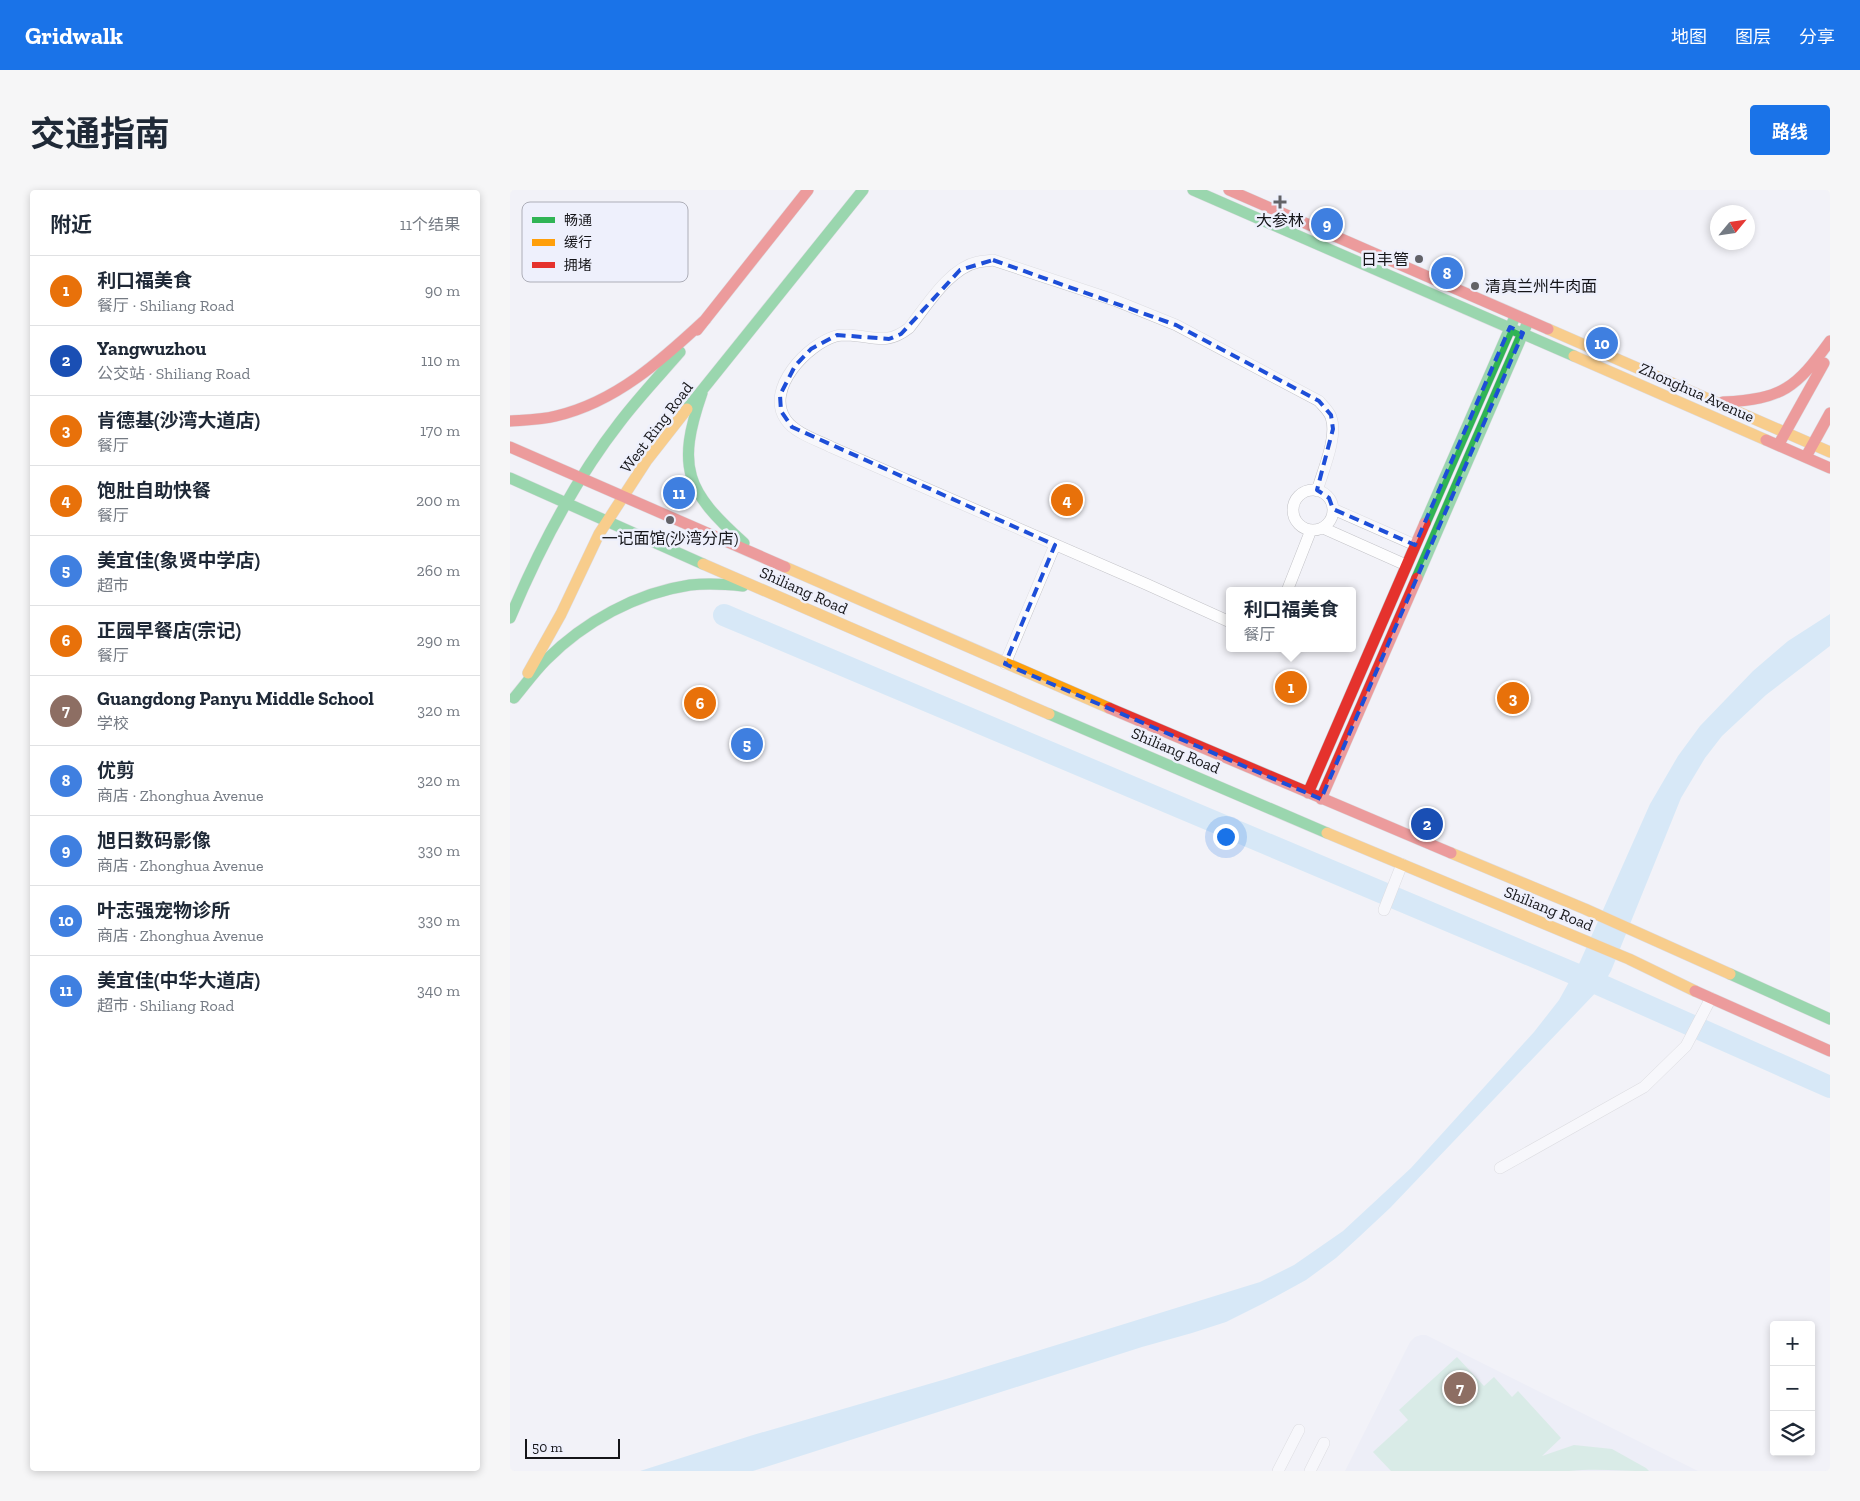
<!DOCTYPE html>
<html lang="zh">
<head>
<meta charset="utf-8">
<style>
  body { margin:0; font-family:"Zilla Slab","Noto Sans SC",serif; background:#f6f6f7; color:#1f2937 }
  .controls { position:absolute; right:15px; bottom:15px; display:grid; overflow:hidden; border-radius:5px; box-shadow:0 2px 8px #0003 }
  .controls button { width:45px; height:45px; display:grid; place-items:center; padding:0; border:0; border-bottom:1px solid #e0e1e3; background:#fff; color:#1f2937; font:25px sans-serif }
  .compass { position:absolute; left:1200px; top:15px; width:45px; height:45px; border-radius:50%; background:#fff; box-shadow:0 2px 8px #0003; rotate:61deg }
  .scale { position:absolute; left:15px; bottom:12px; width:95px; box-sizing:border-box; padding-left:5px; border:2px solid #151519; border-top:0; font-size:14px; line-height:18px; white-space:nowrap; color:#151519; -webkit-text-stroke:4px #eef0fc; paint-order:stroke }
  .you { position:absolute; left:715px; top:646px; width:18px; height:18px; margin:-12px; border:4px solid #fff; border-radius:50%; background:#1a73e8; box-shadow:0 0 0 8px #1a73e833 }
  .badge { display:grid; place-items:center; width:32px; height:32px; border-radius:50%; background:#1a73e8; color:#fff; font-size:16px; font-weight:700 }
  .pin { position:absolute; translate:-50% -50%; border:2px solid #fff; box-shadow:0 1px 5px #0006 }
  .popup { position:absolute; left:716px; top:397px; width:130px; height:65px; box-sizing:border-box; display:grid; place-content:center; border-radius:5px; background:#fff; filter:drop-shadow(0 1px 4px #0005); font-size:16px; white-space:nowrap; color:#747a83 }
  .popup b { font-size:19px; color:#1f2937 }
  .popup::after { content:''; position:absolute; left:50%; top:100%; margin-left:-10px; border:10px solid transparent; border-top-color:#fff }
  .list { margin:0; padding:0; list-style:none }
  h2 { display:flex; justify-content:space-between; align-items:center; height:65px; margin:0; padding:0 20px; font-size:21px }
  h2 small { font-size:16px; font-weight:400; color:#747a83 }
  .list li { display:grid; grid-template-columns:32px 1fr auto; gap:15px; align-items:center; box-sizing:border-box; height:70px; padding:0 20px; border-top:1px solid #e0e1e3 }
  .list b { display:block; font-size:19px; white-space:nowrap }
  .list p { margin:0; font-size:16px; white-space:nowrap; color:#747a83 }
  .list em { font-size:16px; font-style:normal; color:#747a83 }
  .icon { flex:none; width:28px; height:28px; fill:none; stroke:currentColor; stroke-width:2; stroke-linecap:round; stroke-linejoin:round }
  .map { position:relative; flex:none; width:1320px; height:1281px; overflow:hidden; border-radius:5px }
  header { display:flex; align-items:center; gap:30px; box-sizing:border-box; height:70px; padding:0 25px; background:#1a73e8; color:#fff }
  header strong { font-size:24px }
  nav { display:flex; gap:28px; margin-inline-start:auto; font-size:18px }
  .intro { display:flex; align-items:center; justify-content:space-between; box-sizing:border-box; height:120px; padding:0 30px }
  h1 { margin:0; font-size:35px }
  .button { padding:12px 22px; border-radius:5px; background:#1a73e8; color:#fff; font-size:18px; font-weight:700 }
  main { display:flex; gap:30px; padding:0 30px }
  aside { flex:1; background:#fff; border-radius:5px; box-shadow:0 2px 8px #0003 }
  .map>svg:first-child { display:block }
</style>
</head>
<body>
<header>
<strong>Gridwalk</strong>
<nav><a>地图</a><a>图层</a><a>分享</a></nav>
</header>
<div class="intro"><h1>交通指南</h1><a class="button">路线</a></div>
<main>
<aside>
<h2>附近<small>11个结果</small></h2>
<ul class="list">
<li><span class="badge" style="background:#e8710a">1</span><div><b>利口福美食</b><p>餐厅 · Shiliang Road</p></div><em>90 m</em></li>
<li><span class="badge" style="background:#1a4fb4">2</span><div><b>Yangwuzhou</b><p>公交站 · Shiliang Road</p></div><em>110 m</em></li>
<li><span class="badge" style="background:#e8710a">3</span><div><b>肯德基(沙湾大道店)</b><p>餐厅</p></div><em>170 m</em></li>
<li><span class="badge" style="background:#e8710a">4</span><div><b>饱肚自助快餐</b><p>餐厅</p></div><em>200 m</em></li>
<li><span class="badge" style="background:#3f7fe0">5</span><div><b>美宜佳(象贤中学店)</b><p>超市</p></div><em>260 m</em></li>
<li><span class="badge" style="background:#e8710a">6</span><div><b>正园早餐店(宗记)</b><p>餐厅</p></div><em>290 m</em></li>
<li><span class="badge" style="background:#8d6e63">7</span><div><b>Guangdong Panyu Middle School</b><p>学校</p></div><em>320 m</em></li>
<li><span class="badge" style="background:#3f7fe0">8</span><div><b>优剪</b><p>商店 · Zhonghua Avenue</p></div><em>320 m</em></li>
<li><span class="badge" style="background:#3f7fe0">9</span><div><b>旭日数码影像</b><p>商店 · Zhonghua Avenue</p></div><em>330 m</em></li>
<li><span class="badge" style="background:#3f7fe0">10</span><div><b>叶志强宠物诊所</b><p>商店 · Zhonghua Avenue</p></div><em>330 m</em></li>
<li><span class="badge" style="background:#3f7fe0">11</span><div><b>美宜佳(中华大道店)</b><p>超市 · Shiliang Road</p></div><em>340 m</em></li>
</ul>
</aside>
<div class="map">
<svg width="1320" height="1281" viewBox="0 0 1320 1281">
  <rect width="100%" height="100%" fill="#f2f2f8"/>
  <path fill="#e6e8f5" d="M 911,1145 L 916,1145 L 1188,1281 L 835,1281 L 900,1152 L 905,1147 Z"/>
  <path fill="#bbe3d2" d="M 947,1167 L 974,1196 L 984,1187 L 1002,1207 L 1008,1201 L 1051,1248 L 1032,1266 L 1064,1255 L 1102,1259 L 1136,1278 L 1139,1281 C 1112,1281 1085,1278 1059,1281 L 881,1281 L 863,1262 L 898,1230 L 889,1220 Z"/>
  <path fill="#b7dcf6" d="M 1320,424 L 1320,456 L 1256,505 L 1212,546 L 1195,568 L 1171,608 L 1101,781 L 1093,795 L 880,1018 L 849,1047 L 826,1068 L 796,1090 L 754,1113 L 716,1132 L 682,1143 L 632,1157 L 243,1281 L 130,1281 L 243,1245 L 436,1189 L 750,1092 L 784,1075 L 833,1041 L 901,978 L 1024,842 L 1049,810 L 1069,774 L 1140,614 L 1168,566 L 1190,536 L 1243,481 L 1278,451 Z"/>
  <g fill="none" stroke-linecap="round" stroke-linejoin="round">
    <path stroke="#b7dcf6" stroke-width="22" d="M 214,425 L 1077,789 L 1320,897"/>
    <g stroke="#c3c3c8" stroke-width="12">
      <path id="street" d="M783 320a20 20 0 1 1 40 0a20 20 0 1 1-40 0Z
        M 823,319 L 905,355
        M 813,338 L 896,375
        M 777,401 L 801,340
        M 720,432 L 636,394 L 321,257 C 307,250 285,243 276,230 C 254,199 298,154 326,146 C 329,145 334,145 337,145 C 364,146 376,156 399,138 C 416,117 439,78 468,72 C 472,71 478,71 483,70 L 604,110 L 666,135 L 809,211 C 813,216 819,221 821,227 C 828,247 813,280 807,301
        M 495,474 L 545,355
        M 874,720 L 892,674
        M 990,978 L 1134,897 L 1176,856 L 1201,808
        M 768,1281 L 789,1240
        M 800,1281 L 814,1253"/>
    </g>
    <g stroke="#c3c3c8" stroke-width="12">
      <path id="fast" d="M 683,0 L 1064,166
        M 192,203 C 166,278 176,301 234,353
        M 177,219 L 353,0
        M 0,288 L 193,374
        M 915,333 L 1004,129
        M 907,388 L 1017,134
        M 0,428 C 29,359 64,291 110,232 C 129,207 150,185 170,162
        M 4,508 C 15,495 24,482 36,470 C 74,432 126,403 180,395 C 198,393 215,394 233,396
        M 539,524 L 817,643
        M 1220,784 L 1320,829"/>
    </g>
    <g stroke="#c3c3c8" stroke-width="12">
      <path id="slow" d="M 1038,139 L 1320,262
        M 1064,166 L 1256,250
        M 193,374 L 539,524
        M 275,377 L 599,518
        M 18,483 L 51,424 L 89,344 L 137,270 L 177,219
        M 817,643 L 1119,769 L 1185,801
        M 941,663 L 1075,719 L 1220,784"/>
    </g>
    <g stroke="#c3c3c8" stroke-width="12">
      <path id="jam" d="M 719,0 L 1038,139
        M 187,140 L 298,0
        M 1213,212 C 1273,209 1286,198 1320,151
        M 0,231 C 15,230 31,230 46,226 C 106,212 152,170 196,129
        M 1256,250 L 1320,278
        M 1270,252 L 1314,173
        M 0,257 L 275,377
        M 1298,263 L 1320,223
        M 599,518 L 941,663
        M 798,603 L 915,333
        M 811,609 L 907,388
        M 1185,801 L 1320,861"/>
    </g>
    <use href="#street" stroke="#fdfdfe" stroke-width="11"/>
    <use href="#fast" stroke="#30b455" stroke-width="11"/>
    <use href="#slow" stroke="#ff9f0a" stroke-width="11"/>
    <use href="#jam" stroke="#e5322d" stroke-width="11"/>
  </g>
  <path d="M0 0H1320V1281H0ZM 483,70 L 666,135 L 809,211 L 821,225 L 823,239 L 807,300 L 819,308 L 823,319 L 905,355 L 1000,137 L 1013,143 L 811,609 L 495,474 L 545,355 L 282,237 L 271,221 L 270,205 L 285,176 L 301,159 L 327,145 L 379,149 L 391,144 L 450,80 Z" fill="#f2f2f8" fill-opacity=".55" fill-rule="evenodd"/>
  <path fill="none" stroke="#1d4ed8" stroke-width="4" stroke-dasharray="10 6" stroke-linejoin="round" d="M 483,70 L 666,135 L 809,211 L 821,225 L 823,239 L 807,300 L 819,308 L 823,319 L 905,355 L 1000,137 L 1013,143 L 811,609 L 495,474 L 545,355 L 282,237 L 271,221 L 270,205 L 285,176 L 301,159 L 327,145 L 379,149 L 391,144 L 450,80 Z"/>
  <g fill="#626267" stroke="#eef0fc" stroke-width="2">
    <path d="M767.5 4.5h5v5h5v5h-5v5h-5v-5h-5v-5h5z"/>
    <circle cx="909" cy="69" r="5"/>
    <circle cx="965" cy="96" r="5"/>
    <circle cx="160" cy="330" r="5"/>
  </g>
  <g text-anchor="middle" stroke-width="5" stroke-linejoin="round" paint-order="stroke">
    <g font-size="16" fill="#151519" stroke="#eef0fc">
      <text x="770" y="36">大参林</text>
      <text x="899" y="75" text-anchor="end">日丰管</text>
      <text x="975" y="102" text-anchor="start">清真兰州牛肉面</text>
      <text x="160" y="354">一记面馆(沙湾分店)</text>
    </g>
    <g font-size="16" fill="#151519" stroke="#eef0fc">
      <text transform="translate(1187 202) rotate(24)" y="6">Zhonghua Avenue</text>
      <text transform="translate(146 237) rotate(-53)" y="6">West Ring Road</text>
      <text transform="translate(294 400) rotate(24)" y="6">Shiliang Road</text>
      <text transform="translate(666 560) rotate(23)" y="6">Shiliang Road</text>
      <text transform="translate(1039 718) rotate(22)" y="6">Shiliang Road</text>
    </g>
  </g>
  <rect x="12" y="12" width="166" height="80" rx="8" fill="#eef0fc" stroke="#adaeb8" stroke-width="1"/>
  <rect x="22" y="27" width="23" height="6" fill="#30b455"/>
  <rect x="22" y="49" width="23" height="7" fill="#ff9f0a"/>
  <rect x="22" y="72" width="23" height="6" fill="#e5322d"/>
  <g font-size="14" fill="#151519">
    <text x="54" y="35">畅通</text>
    <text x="54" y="57">缓行</text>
    <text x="54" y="80">拥堵</text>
  </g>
</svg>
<div class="controls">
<button>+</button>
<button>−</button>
<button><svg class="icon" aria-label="layers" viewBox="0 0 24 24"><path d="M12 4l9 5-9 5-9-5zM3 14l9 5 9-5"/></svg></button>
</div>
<svg class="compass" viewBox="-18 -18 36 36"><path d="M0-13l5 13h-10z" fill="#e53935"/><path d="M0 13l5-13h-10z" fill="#747a83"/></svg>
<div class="scale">50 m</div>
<div class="you"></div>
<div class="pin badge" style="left:781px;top:497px;background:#e8710a">1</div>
<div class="popup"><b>利口福美食</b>餐厅</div>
<div class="pin badge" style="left:917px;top:634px;background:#1a4fb4">2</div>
<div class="pin badge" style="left:1003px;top:508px;background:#e8710a">3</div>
<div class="pin badge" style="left:557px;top:310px;background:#e8710a">4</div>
<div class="pin badge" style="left:237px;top:554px;background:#3f7fe0">5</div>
<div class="pin badge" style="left:190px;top:513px;background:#e8710a">6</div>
<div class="pin badge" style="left:950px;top:1198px;background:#8d6e63">7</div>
<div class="pin badge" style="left:937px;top:83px;background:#3f7fe0">8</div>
<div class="pin badge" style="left:817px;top:34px;background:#3f7fe0">9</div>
<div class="pin badge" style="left:1092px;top:153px;background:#3f7fe0">10</div>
<div class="pin badge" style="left:169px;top:303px;background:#3f7fe0">11</div>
</div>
</main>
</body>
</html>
